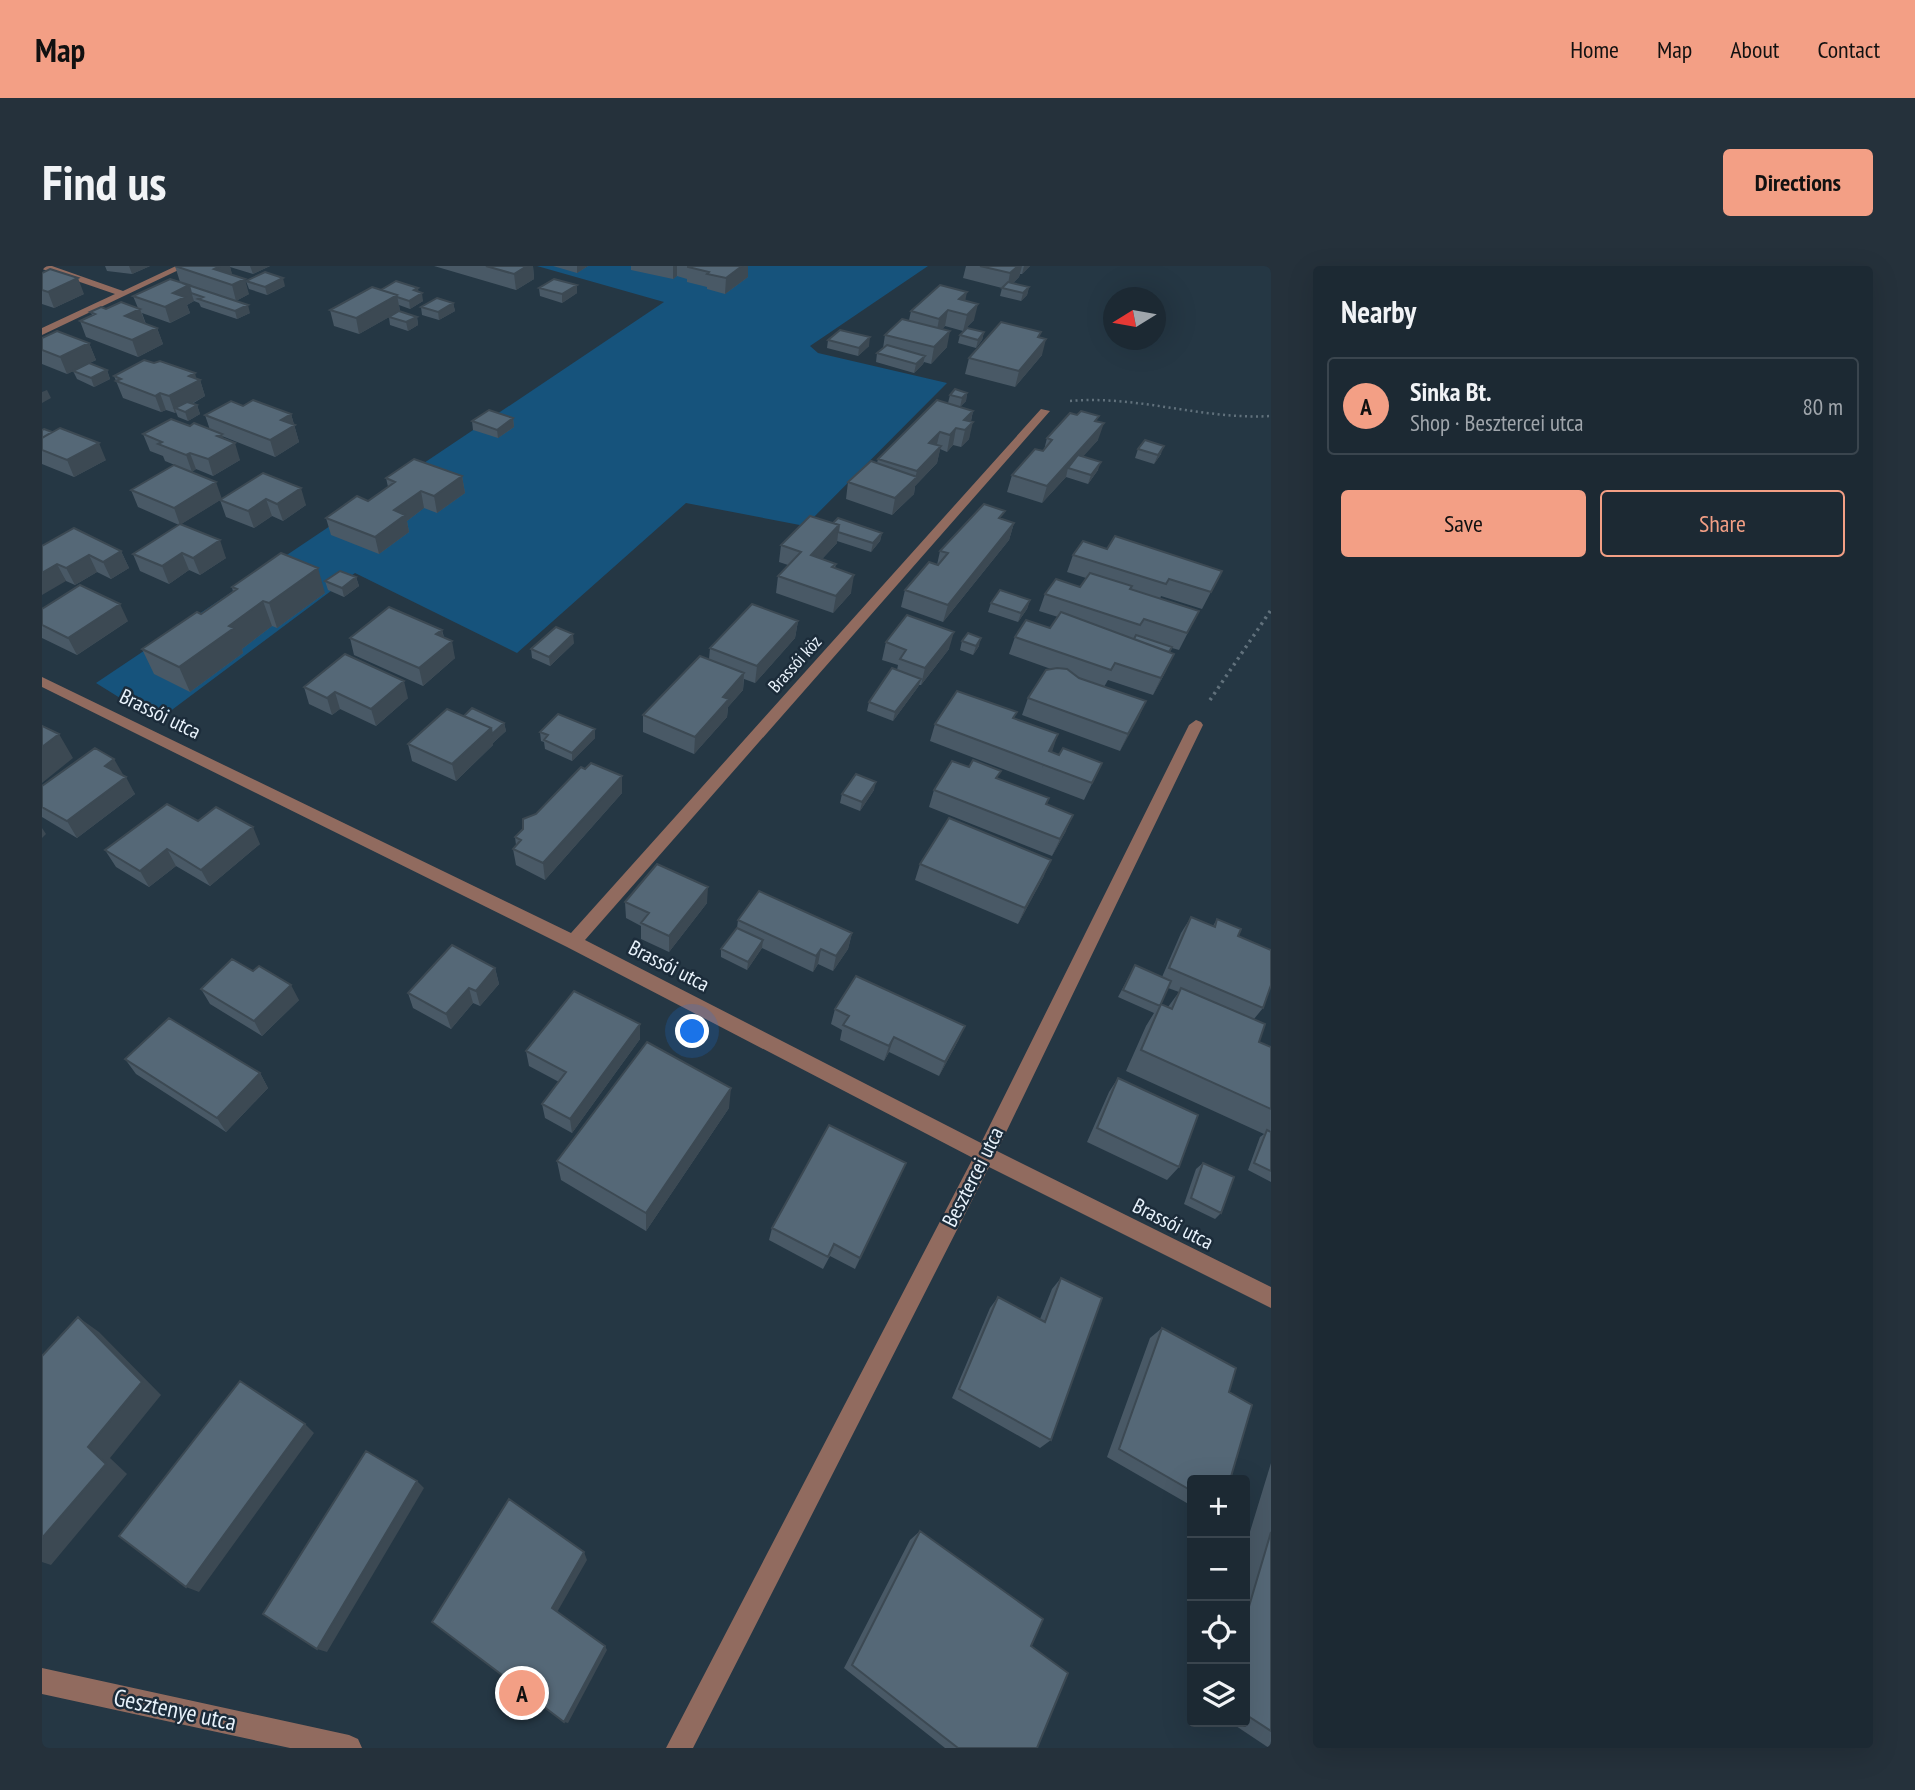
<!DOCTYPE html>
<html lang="en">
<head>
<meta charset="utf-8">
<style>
  body { margin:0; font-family:"PT Sans Narrow",sans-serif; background:#25313b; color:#f1f3f6 }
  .controls { position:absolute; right:21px; bottom:21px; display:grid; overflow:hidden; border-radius:7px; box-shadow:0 7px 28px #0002 }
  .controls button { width:63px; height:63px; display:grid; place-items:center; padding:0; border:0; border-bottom:2px solid #3a454e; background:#1c2933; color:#f1f3f6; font:35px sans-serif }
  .compass { position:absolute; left:1061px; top:21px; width:63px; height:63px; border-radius:50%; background:#1c2933; box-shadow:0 7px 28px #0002; rotate:259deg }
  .you { position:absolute; left:651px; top:766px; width:24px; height:24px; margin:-18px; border:5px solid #fff; border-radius:50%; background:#1a73e8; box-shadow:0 0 0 10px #1a73e833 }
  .badge { display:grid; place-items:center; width:46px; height:46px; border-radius:50%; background:#f39f85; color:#111; font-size:23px; font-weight:700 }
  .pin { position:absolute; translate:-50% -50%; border:4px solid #fff; box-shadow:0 2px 7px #0006 }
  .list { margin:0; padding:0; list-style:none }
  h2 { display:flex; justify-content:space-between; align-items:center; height:91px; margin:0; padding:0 28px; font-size:30px }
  h2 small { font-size:23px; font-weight:400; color:#a0a6ac }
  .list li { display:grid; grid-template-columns:46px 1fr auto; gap:21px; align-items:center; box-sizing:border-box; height:98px; margin:0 14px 14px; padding:0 14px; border:2px solid #3a454e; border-radius:7px }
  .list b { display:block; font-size:26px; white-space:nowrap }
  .list p { margin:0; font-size:23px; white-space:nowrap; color:#a0a6ac }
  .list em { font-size:23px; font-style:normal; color:#a0a6ac }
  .actions { display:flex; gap:14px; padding:21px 28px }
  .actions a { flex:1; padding:16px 0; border:2px solid #f39f85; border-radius:7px; text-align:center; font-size:24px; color:#f39f85 }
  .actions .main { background:#f39f85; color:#111 }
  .icon { flex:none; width:38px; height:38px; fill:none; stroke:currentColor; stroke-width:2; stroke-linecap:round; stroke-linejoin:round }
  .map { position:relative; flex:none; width:1229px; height:1482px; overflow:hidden; border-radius:7px }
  header { display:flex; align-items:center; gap:42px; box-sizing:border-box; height:98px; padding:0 35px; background:#f39f85; color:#111 }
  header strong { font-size:33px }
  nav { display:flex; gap:38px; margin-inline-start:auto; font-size:24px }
  .intro { display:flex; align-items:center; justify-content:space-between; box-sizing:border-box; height:168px; padding:0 42px }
  h1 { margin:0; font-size:49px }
  .button { padding:18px 32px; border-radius:7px; background:#f39f85; color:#111; font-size:24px; font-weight:700 }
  main { display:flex; gap:42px; padding:0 42px }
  aside { flex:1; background:#1c2933; border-radius:7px; box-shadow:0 7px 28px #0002 }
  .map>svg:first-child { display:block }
</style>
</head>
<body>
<header>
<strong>Map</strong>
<nav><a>Home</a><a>Map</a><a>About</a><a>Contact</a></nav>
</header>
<div class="intro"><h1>Find us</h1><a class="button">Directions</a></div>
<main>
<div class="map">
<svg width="1229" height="1482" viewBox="0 0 1229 1482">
  <rect width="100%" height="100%" fill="#253744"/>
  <path fill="#16537c" d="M 495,0 L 886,0 L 768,80 L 776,87 L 905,117 L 763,260 L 644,237 L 475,387 L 313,307 L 115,455 L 54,417 L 622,36 Z"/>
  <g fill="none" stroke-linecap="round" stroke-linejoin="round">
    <path stroke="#61717c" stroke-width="2.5" stroke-dasharray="2 3.5" stroke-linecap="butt" d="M 1028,135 C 1096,129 1161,154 1229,150"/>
    <path stroke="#61717c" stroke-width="3.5" stroke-dasharray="2.5 4.5" stroke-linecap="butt" d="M 1168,434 L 1229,344"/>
    <path fill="#916b5f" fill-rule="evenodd" d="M 0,0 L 10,0 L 81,25 L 134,0 L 145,0 L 0,69 L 0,62 L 73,28 L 0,3 Z
      M 999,143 L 1008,145 L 543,674 L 939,877 L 1147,459 L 1154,454 L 1159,456 L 1161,459 L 955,885 L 1229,1021 L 1229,1042 L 947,901 L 651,1482 L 624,1482 L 931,892 L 525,681 L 0,421 L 0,411 L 529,667 Z
      M 0,1402 L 307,1469 L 316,1473 L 320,1482 L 248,1482 L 0,1428 Z"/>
  </g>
  <path fill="#495966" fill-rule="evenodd" d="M 63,0 L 108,0 L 90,8 L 65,5 Z
    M 133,0 L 228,0 L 211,8 L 188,1 L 190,9 L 207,28 L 194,35 L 138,16 Z
    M 392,0 L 491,0 L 492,13 L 474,24 Z
    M 511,0 L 546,0 L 535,7 Z
    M 589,0 L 706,0 L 706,11 L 683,28 L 665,23 L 665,21 L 645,16 L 645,13 L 635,10 L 631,13 L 589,4 Z
    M 924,0 L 988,0 L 980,8 L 978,8 L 977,11 L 971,17 L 987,21 L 985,29 L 979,35 L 958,30 L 960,22 L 921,12 Z
    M 0,7 L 42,28 L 12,42 L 0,38 Z
    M 128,13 L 208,47 L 195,53 L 159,41 L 157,37 L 152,35 L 145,39 L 148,47 L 128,57 L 100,47 L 104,58 L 115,62 L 121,78 L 96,91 L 44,71 L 38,55 L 50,49 L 48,46 L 64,43 L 96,42 L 91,30 Z
    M 204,15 L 243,20 L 225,29 L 207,23 Z
    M 497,22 L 535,27 L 520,37 L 498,30 Z
    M 339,24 L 377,26 L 381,35 L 368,43 L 357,39 L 358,45 L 353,47 L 375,51 L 376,59 L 366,65 L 348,59 L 347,51 L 317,68 L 292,60 L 288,44 Z
    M 923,35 L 932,54 L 921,65 L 903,60 L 900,63 L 905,81 L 889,98 L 882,96 L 881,98 L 872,107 L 834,96 L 835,87 L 841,82 L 843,69 L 867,54 L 869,45 Z
    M 411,37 L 413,45 L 397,54 L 380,49 L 379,41 Z
    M 942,66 L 940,74 L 934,82 L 916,77 L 918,69 Z
    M 998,71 L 1000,89 L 973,121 L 923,108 L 927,92 Z
    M 0,72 L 47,77 L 54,94 L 25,108 L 0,98 Z
    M 786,74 L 827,80 L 816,90 L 785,82 Z
    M 65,104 L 68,113 L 52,121 L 35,113 L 31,105 Z
    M 72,110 L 154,113 L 158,114 L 163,130 L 150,138 L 155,139 L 158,148 L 146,155 L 136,151 L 134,146 L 133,147 L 124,144 L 119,146 L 81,132 Z
    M 925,127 L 924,135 L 918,141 L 906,137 L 908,129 Z
    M 201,140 L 249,148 L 257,176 L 233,191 L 180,170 L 198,194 L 171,210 L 154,203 L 150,206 L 123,195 L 121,190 L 108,185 L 101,168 L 148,160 L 168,164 L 163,149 Z
    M 931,145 L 929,155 L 927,173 L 919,181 L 911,179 L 905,186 L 898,183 L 895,197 L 873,220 L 872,228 L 850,249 L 804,233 L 806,216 L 835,197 L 836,193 Z
    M 471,152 L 472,161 L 456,172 L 431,164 L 430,155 Z
    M 1055,155 L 1056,174 L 1041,190 L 1056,204 L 1046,218 L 1024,211 L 1000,237 L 965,226 L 970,209 L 1002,184 L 1005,172 Z
    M 0,164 L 64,194 L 32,211 L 0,198 Z
    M 1096,183 L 1119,188 L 1112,198 L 1093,192 Z
    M 221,207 L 264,239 L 241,255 L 230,250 L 212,262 L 184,251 L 178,234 L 139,258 L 184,292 L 158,309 L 147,304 L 127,318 L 98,305 L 91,288 L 137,259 L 96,241 L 89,224 L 180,233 Z
    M 420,210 L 423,227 L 395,247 L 382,242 L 365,255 L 367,266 L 337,288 L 289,269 L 284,252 L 326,235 L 346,221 L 344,212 Z
    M 961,253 L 972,257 L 967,274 L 901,356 L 859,341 L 863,324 L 895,299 L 898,285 Z
    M 791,257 L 840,267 L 838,275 L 829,286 L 795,275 L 795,277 L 780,293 L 794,298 L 793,302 L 809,327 L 791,347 L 734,327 L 736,310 L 746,299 L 737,296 L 739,279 Z
    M 0,280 L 79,285 L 87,302 L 69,313 L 55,306 L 33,319 L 24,315 Z
    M 1065,283 L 1180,305 L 1160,343 L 1119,330 L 1118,333 L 1157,345 L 1137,384 L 1130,382 L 1128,386 L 1124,405 L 1111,429 L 1066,414 L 1062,421 L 1104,435 L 1078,485 L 980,449 L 986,432 L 1009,403 L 967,388 L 973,371 L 1008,362 L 1016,351 L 997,345 L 1003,328 L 1038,321 L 1044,312 L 1025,306 L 1031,289 Z
    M 314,311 L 317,320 L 302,331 L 286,324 L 283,315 Z
    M 190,321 L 283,327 L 235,362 L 230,360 L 200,383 L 201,387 L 148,426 L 112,408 L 100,383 L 159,348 L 191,326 Z
    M 988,334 L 985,343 L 976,356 L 946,346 L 949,337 Z
    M 0,343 L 86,355 L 35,389 L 0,372 Z
    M 756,355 L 753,372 L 713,417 L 702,413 L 701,424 L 686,441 L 685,451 L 652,488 L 601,466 L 601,449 L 667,393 L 668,382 Z
    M 400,364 L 402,371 L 413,392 L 381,420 L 312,389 L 308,372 Z
    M 920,375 L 937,380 L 931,389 L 918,384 Z
    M 844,376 L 907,383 L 879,419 L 877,419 L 876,421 L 851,455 L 825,445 L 827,436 L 855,404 L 856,399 L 840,394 Z
    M 532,377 L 508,400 L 490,392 L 489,383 Z
    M 262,421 L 366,432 L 334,460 L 298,443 L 290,449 L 267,438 Z
    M 422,450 L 462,457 L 464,465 L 451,477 L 451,479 L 414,515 L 370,495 L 366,478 Z
    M 973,452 L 1009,486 L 1017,489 L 1060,497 L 1042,534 L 888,475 L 893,458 Z
    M 553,463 L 553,472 L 530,495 L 503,483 L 502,476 L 499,475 L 498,466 Z
    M 543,503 L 580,510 L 580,527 L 503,614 L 474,599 L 471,583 L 474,579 L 473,571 L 494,548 Z
    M 81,510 L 93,528 L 35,572 L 0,551 L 0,520 Z
    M 956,512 L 1024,565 L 1010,590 L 887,541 L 892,524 Z
    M 832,524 L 818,545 L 798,537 L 800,528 Z
    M 156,555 L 218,578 L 168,620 L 134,600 L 107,621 L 74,601 L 63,584 Z
    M 878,598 L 1002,610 L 976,658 L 873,614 Z
    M 583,636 L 665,637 L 627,686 L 599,673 L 599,660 L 584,652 Z
    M 1149,651 L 1171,660 L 1175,653 L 1196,670 L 1221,742 L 1212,753 L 1217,776 L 1229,781 L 1229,916 L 1206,904 L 1218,871 L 1222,868 L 1084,805 L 1104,760 L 1112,747 L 1076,731 L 1093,699 L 1120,711 L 1139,667 ZM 1126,722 L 1137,726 L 1126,741 L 1119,738 Z
    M 696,654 L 810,667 L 806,683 L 791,705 L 776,698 L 771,706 L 720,682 L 705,704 L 679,691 L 679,683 L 695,662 Z
    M 453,702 L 457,718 L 438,740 L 431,737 L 409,763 L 371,742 L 366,727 Z
    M 159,723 L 257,734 L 220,770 L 168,738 Z
    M 793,743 L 923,760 L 916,775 L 897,810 L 847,786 L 842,795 L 798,774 L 800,764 L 789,758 Z
    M 598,758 L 598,773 L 530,867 L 503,852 L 500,838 L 517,816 L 487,800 L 484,785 Z
    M 83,793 L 218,807 L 226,822 L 184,866 L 94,808 Z
    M 1076,812 L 1137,901 L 1125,914 L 1045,876 L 1067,826 Z
    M 687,842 L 604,965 L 519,914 L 515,895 Z
    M 864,897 L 813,1003 L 788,990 L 781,1003 L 727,974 L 730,962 Z
    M 1161,897 L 1179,947 L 1173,953 L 1142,938 L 1154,903 Z
    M 1019,1012 L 1009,1174 L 998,1182 L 910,1132 L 948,1042 L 956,1031 L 998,1053 L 1010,1023 Z
    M 1120,1062 L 1187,1126 L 1150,1214 L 1150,1240 L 1065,1191 L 1108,1072 Z
    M 1229,1197 L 1229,1482 L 1227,1482 L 1188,1456 L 1203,1456 L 1203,1282 Z
    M 878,1265 L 989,1380 L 995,1482 L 903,1482 L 802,1402 L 868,1274 Z"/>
  <path fill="#3c4953" d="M 87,0 L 108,0 L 90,8 Z
    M 178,0 L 188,0 L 191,12 L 172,3 Z
    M 208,0 L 228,0 L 211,8 Z
    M 485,0 L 491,0 L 492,13 L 474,24 L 472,8 Z
    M 535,0 L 546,0 L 535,7 Z
    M 631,0 L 635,0 L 635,10 L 631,13 Z
    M 700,0 L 706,0 L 706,11 L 683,28 L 684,12 Z
    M 976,0 L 980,0 L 977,11 L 965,23 L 968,7 Z
    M 982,0 L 988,0 L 980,8 Z
    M 36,12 L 42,28 L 12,42 L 6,26 Z
    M 241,12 L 243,20 L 225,29 L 223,21 Z
    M 203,13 L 207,28 L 194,35 L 190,19 Z
    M 147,19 L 152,35 L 145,39 L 148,47 L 128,57 L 123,41 L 131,27 Z
    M 535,19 L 535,27 L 520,37 L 520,28 Z
    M 987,21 L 985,29 L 979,35 L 981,27 Z
    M 376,22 L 377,29 L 380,27 L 381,35 L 368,43 L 367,35 L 372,24 Z
    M 925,26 L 922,41 L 917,33 Z
    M 355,29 L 358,45 L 317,68 L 314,52 Z
    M 411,37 L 413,45 L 397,54 L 396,46 Z
    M 936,38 L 932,54 L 921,65 L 925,49 Z
    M 206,39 L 208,47 L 195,53 L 193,45 Z
    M 98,43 L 104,59 L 83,50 Z
    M 906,44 L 903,60 L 894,69 L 897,53 Z
    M 375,51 L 376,59 L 366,65 L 364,56 Z
    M 115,62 L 121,78 L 96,91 L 90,74 Z
    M 908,65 L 905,81 L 889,98 L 892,81 Z
    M 942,66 L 940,74 L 934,82 L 936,74 Z
    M 828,71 L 827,80 L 816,90 L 817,82 Z
    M 1004,73 L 1000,89 L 973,121 L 977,105 Z
    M 47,77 L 54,94 L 25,108 L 18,91 Z
    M 883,90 L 881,98 L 872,107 L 874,98 Z
    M 65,104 L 68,113 L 52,121 L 49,112 Z
    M 153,107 L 155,115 L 158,114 L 163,130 L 138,144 L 133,142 L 134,146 L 133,147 L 127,130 L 147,110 Z
    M 5,124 L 9,132 L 0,137 L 0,126 Z
    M 118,127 L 124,144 L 119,146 L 113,130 Z
    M 925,127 L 924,135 L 918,141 L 920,132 Z
    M 155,139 L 158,148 L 146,155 L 143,146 Z
    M 931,145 L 928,159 L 931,156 L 927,173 L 919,181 L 923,164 L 922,154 Z
    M 249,148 L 257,176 L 233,191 L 228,174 L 239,154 Z
    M 471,152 L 472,161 L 456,172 L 455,164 Z
    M 1062,157 L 1056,174 L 1030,203 L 1026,202 L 1024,211 L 1000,237 L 1005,220 Z
    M 914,162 L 911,179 L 905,186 L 908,169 Z
    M 898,166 L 894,182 L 887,177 Z
    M 180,168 L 184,182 L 193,177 L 198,194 L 171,210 L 166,193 L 175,170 Z
    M 57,177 L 64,194 L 32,211 L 25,194 Z
    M 899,180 L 895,197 L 873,220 L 872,228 L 850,249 L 853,232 L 873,212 L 875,205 Z
    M 1122,180 L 1119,188 L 1112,198 L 1116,189 Z
    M 148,187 L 154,203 L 150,206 L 144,189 Z
    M 1059,196 L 1056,204 L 1046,218 L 1049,209 Z
    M 420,210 L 423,227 L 395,247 L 392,230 Z
    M 174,216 L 180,233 L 138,259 L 132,242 Z
    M 259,222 L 264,239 L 241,255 L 235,238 Z
    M 379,225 L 382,242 L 365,255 L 367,266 L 337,288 L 333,271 L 352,244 Z
    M 224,233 L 230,250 L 212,262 L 206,245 Z
    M 972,257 L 967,274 L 901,356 L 906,339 Z
    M 797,259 L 795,277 L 767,307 L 769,289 Z
    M 840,267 L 838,275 L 829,286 L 831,277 Z
    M 178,274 L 184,292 L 158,309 L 151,292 Z
    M 79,285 L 87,302 L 69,313 L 61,296 Z
    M 140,287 L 147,304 L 127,318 L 120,300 Z
    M 47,289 L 55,306 L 33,319 L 24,302 Z
    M 15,298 L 24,315 L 0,329 L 0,307 Z
    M 276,302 L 283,327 L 235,362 L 227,337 Z
    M 812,309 L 809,327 L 791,347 L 794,330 Z
    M 314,311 L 317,320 L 302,331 L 300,322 Z
    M 988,334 L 985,343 L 976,356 L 979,347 Z
    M 221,335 L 230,360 L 200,383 L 201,387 L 148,426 L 137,401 L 187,360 Z
    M 78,338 L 86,355 L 35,389 L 26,372 Z
    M 756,355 L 753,372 L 713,417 L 715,400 Z
    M 400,364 L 403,380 L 410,375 L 413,392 L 381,420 L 377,402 L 394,368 Z
    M 912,366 L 907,383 L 879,419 L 883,402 Z
    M 531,368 L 532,377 L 508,400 L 507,391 Z
    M 939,372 L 937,380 L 931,389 L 934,380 Z
    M 1132,388 L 1124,405 L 1111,429 L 1119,412 Z
    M 702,407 L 701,424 L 686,441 L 685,451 L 652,488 L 653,471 L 681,431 Z
    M 879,413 L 876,421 L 851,455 L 853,446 Z
    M 362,415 L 366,432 L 334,460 L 329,443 Z
    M 293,426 L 298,443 L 290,449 L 285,432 Z
    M 1104,435 L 1096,453 L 1078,485 L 1086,468 Z
    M 462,457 L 464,465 L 451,477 L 451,479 L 414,515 L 410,498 L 449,462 Z
    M 553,463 L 553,472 L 530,495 L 530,487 Z
    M 17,468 L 31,492 L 0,517 L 0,481 Z
    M 1016,468 L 1010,486 L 1000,502 L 1007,485 Z
    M 72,493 L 82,510 L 72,517 L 63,500 Z
    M 580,510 L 580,527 L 503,614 L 501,597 Z
    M 84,511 L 93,528 L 35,572 L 25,555 Z
    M 834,516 L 832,524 L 818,545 L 820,536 Z
    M 1031,549 L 1024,565 L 1010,590 L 1018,573 Z
    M 211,561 L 218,578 L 168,620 L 159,604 Z
    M 0,562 L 4,568 L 0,572 Z
    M 125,583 L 134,600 L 107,621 L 98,605 Z
    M 1009,594 L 1002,610 L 976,658 L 983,642 Z
    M 666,621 L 665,637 L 627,686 L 627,670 Z
    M 810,667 L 806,683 L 791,705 L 794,690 Z
    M 721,674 L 720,682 L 705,704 L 706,696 Z
    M 779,683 L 776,698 L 771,706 L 774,690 Z
    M 453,702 L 457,718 L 438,740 L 434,725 Z
    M 249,719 L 257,734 L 220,770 L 212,755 Z
    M 427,722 L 431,737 L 409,763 L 404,748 Z
    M 598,758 L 598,773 L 530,867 L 528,853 Z
    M 923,760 L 916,775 L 897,810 L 903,796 Z
    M 852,771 L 847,786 L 842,795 L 847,780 Z
    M 218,807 L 226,822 L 184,866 L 175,852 Z
    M 689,822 L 687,842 L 604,965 L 604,947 Z
    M 864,897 L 858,911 L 813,1003 L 818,992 Z
    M 36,1051 L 57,1066 L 119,1129 L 68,1192 L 85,1208 L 9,1299 L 0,1296 L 0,1272 L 46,1181 Z
    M 263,1158 L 272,1167 L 157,1326 L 144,1321 Z
    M 375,1215 L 382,1222 L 285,1386 L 275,1383 Z
    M 542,1286 L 545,1294 L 514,1348 L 510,1342 Z
    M 563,1380 L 565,1384 L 526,1457 L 522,1456 Z"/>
  <path fill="#556877" stroke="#3c4953" stroke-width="2" d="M 133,0 L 178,0 L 172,3 L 203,13 L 190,19 Z
    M 444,0 L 485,0 L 472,8 Z
    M 646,0 L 700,0 L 684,12 L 665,8 L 667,6 L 646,1 Z
    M 938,0 L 976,0 L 968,7 Z
    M 8,3 L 36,12 L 6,26 L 0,24 L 0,7 Z
    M 223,6 L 241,12 L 223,21 L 204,15 Z
    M 128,13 L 147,19 L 131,27 L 143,31 L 123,41 L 91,30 Z
    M 512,13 L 535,19 L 520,28 L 497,22 Z
    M 354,15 L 376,22 L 372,24 L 380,27 L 367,35 L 355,31 L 355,29 L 339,24 Z
    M 966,16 L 987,21 L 981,27 L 960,22 Z
    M 140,17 L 206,39 L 193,45 L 156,33 L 161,31 L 149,27 L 147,19 Z
    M 898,19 L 925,26 L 917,33 L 936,38 L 925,49 L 906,44 L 897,53 L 869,45 Z
    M 330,21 L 355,29 L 314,52 L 288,44 Z
    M 395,32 L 411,37 L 396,46 L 379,41 Z
    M 79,36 L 98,43 L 83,50 L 115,62 L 90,74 L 38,55 L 53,48 L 48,46 L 59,41 L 64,43 Z
    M 357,45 L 375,51 L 364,56 L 347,51 Z
    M 860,53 L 908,65 L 892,81 L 843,69 Z
    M 959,56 L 999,66 L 996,71 L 1004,73 L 977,105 L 927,92 Z
    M 925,62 L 942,66 L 936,74 L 918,69 Z
    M 798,64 L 828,71 L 817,82 L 786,74 Z
    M 15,65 L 47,77 L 18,91 L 0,84 L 0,72 Z
    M 845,79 L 883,90 L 874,98 L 835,87 Z
    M 102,94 L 112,97 L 118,95 L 153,107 L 147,110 L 158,114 L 127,130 L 118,127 L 113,130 L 74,115 L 79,113 L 72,110 Z
    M 47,97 L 65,104 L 49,112 L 31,105 Z
    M 913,123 L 925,127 L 920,132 L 908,129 Z
    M 211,134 L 249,148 L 239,154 L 253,159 L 228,174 L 163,149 L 189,135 L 201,140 Z
    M 895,134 L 931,145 L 922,154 L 931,156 L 923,164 L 914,162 L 908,169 L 898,166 L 887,177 L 899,180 L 875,205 L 836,193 Z
    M 145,136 L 155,139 L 143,146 L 133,142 Z
    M 447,144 L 471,152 L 455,164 L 430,155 Z
    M 1039,145 L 1057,150 L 1053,155 L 1062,157 L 1005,220 L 970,209 L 993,183 L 1001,185 L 1010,174 L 1005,172 L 1028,147 L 1035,149 Z
    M 129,153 L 148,160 L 152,157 L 180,168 L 175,170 L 193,177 L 166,193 L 148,187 L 144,189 L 116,178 L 120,176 L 101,168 Z
    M 18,162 L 57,177 L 25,194 L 0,184 L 0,172 Z
    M 2,163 L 10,166 L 0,172 L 0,164 Z
    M 1103,174 L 1122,180 L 1116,189 L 1096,183 Z
    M 1036,189 L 1059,196 L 1049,209 L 1026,202 Z
    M 372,193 L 420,210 L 392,230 L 379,225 L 352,244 L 363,249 L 333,271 L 284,252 L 315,230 L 326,235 L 353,216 L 344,212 Z
    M 829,195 L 875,211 L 853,232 L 806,216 Z
    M 132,199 L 174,216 L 132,242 L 89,224 Z
    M 221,207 L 259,222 L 235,238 L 224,233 L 206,245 L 178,234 Z
    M 942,238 L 963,245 L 957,252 L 972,257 L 906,339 L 863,324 L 887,296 L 896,299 L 906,287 L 898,285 Z
    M 768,250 L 797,259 L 769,289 L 794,298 L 790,301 L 812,309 L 794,330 L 736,310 L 759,286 L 739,279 Z
    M 796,252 L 840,267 L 831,277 L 796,266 L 797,259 L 791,257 Z
    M 138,258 L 178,274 L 151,292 L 140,287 L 120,300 L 91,288 Z
    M 32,262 L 79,285 L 61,296 L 47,289 L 24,302 L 15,298 L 0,307 L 0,280 Z
    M 1073,270 L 1180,305 L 1169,326 L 1127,313 L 1124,318 L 1031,289 L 1041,275 L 1065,283 Z
    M 239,287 L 276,302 L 227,337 L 221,335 L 187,360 L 192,362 L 137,401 L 100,383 L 155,346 L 159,348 L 195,323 L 190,321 Z
    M 298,305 L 314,311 L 300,322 L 283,315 Z
    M 1048,307 L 1090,320 L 1088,323 L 1157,345 L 1145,367 L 1102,353 L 1098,359 L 1003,328 L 1014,313 L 1038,321 Z
    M 38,319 L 78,338 L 26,372 L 0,359 L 0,343 Z
    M 958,324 L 988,334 L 979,347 L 949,337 Z
    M 710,338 L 756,355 L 715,400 L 668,382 Z
    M 347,341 L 400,364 L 394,368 L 410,375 L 377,402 L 308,372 Z
    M 1019,346 L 1132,388 L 1119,412 L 1073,397 L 1069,404 L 973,371 L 984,354 L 1008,362 Z
    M 865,349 L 912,366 L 883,402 L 858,393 L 864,384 L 844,376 Z
    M 514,361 L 531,368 L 507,391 L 489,383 Z
    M 926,367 L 939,372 L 934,380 L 920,375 Z
    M 1094,369 L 1130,381 L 1127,386 L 1092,373 Z
    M 303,388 L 362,415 L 329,443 L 293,426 L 285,432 L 262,421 Z
    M 658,390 L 702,407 L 681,431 L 687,433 L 653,471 L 601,449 Z
    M 850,402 L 879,413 L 853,446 L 827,436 Z
    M 1015,402 L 1025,403 L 1037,412 L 1104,435 L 1086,468 L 986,432 L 1004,404 Z
    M 915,425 L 975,446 L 971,452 L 1016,468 L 1007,485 L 1017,489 L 1021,482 L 1060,497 L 1050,517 L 893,458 Z
    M 430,442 L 462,457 L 450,468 L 449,462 L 422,450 Z
    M 405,443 L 449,462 L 410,498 L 366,478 Z
    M 516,448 L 553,463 L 530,487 L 502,474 L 506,469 L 498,466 Z
    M 0,460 L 17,468 L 0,481 Z
    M 53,482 L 72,493 L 63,500 L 84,511 L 25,555 L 0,541 L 0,520 Z
    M 931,494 L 959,505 L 954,512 L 1007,532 L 1004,538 L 1031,549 L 1018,573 L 892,524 L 910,495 L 927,501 Z
    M 549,497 L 580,510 L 501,597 L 471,583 L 479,574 L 473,571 L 481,563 L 481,553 L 494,548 L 539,501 L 543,503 Z
    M 814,508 L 834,516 L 820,536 L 800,528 Z
    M 125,538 L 156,555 L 174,541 L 211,561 L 159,604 L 125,583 L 98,605 L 63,584 Z
    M 907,552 L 1009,594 L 983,642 L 878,598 Z
    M 615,598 L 666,621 L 627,670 L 599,657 L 607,647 L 583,636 Z
    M 717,625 L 810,667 L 794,690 L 779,683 L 774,690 L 696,654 Z
    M 1149,651 L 1173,661 L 1175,653 L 1199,663 L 1196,670 L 1229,684 L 1229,719 L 1221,742 L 1127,702 Z
    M 695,662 L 721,674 L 706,696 L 679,683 Z
    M 410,679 L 453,702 L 434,725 L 427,722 L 404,748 L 366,727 Z
    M 190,693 L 211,705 L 217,700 L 249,719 L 212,755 L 159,723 Z
    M 1093,699 L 1129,715 L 1118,740 L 1081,724 Z
    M 814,710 L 923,760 L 903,796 L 852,771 L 847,780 L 801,759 L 807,750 L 793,743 Z
    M 1139,722 L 1223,758 L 1217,776 L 1229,781 L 1229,843 L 1099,784 L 1119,738 L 1130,743 Z
    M 532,725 L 598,758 L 528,853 L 500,838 L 524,806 L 484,785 Z
    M 127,752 L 218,807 L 175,852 L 83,793 Z
    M 605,776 L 689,822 L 604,947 L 515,895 Z
    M 1076,812 L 1156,849 L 1137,901 L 1055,862 Z
    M 787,859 L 864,897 L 818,992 L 792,978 L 786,991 L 730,962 Z
    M 1225,864 L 1229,866 L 1229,905 L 1212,897 Z
    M 1161,897 L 1192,911 L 1179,947 L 1149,932 Z
    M 1019,1012 L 1060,1032 L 1009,1174 L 917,1123 L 956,1031 L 1003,1056 Z
    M 36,1051 L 100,1116 L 46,1181 L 64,1198 L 0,1272 L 0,1090 Z
    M 1120,1062 L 1194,1102 L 1187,1126 L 1210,1139 L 1188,1214 L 1150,1214 L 1150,1225 L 1077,1183 Z
    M 198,1115 L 263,1158 L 144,1321 L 77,1270 Z
    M 324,1185 L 375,1215 L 275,1383 L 221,1348 Z
    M 467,1233 L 542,1286 L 510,1342 L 563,1380 L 522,1456 L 390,1356 Z
    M 878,1265 L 1001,1353 L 989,1380 L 1026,1407 L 995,1482 L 916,1482 L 810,1399 Z
    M 1229,1266 L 1229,1465 L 1203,1448 L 1203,1354 Z"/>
  <g text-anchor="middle" stroke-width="5" stroke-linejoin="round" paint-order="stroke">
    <g font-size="18" fill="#e9f3fc" stroke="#1c2c3a">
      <text transform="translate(753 398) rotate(-48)" y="6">Brassói köz</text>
    </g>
    <g font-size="21" fill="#e9f3fc" stroke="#1c2c3a">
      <text transform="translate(118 448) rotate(26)" y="7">Brassói utca</text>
      <text transform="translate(627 700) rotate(27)" y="7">Brassói utca</text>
      <text transform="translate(931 911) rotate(-63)" y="7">Besztercei utca</text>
      <text transform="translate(1131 958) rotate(27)" y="7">Brassói utca</text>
    </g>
    <g font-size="24" fill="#e9f3fc" stroke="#1c2c3a">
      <text transform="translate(133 1444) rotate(12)" y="8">Gesztenye utca</text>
    </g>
  </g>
</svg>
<div class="controls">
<button>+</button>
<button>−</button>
<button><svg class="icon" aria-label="locate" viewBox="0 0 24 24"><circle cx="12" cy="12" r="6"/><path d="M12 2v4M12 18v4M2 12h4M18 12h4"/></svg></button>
<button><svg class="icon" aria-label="layers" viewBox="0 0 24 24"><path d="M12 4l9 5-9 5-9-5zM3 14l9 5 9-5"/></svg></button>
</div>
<svg class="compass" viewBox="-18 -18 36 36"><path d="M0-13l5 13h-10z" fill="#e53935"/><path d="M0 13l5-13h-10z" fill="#a0a6ac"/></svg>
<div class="you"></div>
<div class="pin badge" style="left:480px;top:1427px">A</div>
</div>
<aside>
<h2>Nearby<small></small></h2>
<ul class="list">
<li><span class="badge">A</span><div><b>Sinka Bt.</b><p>Shop · Besztercei utca</p></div><em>80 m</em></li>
</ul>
<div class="actions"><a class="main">Save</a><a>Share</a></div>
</aside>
</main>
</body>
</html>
